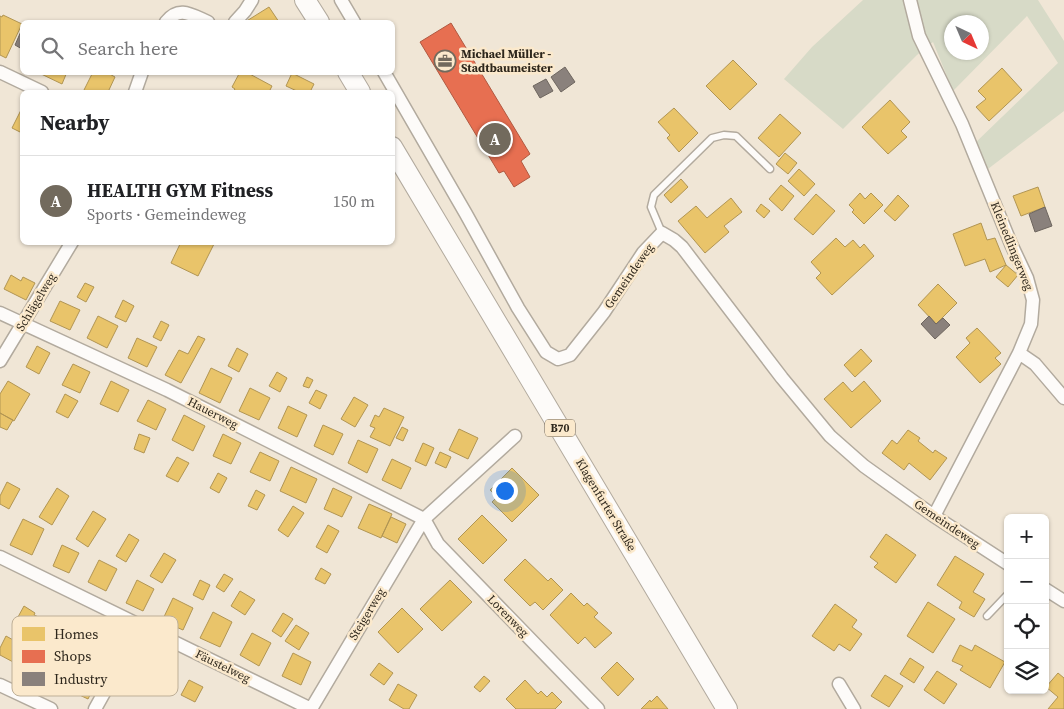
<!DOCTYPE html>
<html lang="en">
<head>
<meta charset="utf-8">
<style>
  body { margin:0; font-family:"Source Serif 4",serif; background:#f6f6f6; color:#202124 }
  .controls { position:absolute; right:15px; bottom:15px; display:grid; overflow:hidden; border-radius:8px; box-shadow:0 1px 4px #0004 }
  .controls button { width:45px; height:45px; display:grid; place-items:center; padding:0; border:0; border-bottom:1px solid #e0e0e0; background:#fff; color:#202124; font:25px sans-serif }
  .compass { position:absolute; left:944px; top:15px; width:45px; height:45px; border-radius:50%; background:#fff; box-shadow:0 1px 4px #0004; rotate:136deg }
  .you { position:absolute; left:504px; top:490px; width:18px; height:18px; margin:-12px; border:4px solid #fff; border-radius:50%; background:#1a73e8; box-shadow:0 0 0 8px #1a73e833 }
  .badge { display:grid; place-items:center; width:32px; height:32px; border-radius:50%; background:#726a5d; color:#fff; font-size:16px; font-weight:700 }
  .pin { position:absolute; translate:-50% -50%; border:2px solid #fff; box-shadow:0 1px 5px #0006 }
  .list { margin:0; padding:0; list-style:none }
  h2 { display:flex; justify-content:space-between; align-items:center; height:65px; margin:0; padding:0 20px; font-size:21px }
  h2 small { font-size:16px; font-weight:400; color:#757577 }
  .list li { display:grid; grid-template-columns:32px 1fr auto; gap:15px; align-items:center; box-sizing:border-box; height:90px; padding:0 20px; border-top:1px solid #e0e0e0 }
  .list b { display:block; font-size:19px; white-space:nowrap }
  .list p { margin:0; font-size:16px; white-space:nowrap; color:#757577 }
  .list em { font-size:16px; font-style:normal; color:#757577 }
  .icon { flex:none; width:28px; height:28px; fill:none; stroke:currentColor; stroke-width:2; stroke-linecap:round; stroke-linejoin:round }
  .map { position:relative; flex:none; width:1064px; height:709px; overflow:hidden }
  .search { position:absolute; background:#fff; box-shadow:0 1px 4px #0004; left:20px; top:20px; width:375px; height:55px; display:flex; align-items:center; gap:12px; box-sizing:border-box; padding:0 18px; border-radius:8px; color:#757577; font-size:19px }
  .panel { position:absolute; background:#fff; box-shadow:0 1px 4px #0004; left:20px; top:90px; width:375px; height:155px; border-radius:8px }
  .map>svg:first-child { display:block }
</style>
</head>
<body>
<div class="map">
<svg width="1064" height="709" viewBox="0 0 1064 709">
  <rect width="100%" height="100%" fill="#f0e6d6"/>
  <path fill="#d7dac7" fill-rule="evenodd" d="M 863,0 L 1038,0 L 1064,41 L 1064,111 L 984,172 L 973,145 L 1058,63 L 1027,16 L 953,91 L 933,42 L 917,55 L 843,129 L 784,79 L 812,47 ZM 952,22 L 982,22 L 982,52 L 952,52 Z"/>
  <path fill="#e9c46a" stroke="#b19553" d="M 269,7 L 279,22 L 245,22 Z
    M 3,15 L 22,24 L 6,58 L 0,55 L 0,16 L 2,17 Z
    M 733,60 L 757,84 L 730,110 L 706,86 Z
    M 1002,68 L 1022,90 L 989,121 L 976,107 L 986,99 L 978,91 Z
    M 37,72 L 67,72 L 62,84 Z
    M 93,72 L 106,72 L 115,77 L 108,92 L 83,92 Z
    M 240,72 L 246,72 L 272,86 L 269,92 L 233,92 L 235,89 L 232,87 Z
    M 292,73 L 314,84 L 310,92 L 299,92 L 286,86 Z
    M 890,100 L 910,122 L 901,131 L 907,137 L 888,154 L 862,127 Z
    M 22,108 L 22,133 L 12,128 Z
    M 674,108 L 698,133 L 679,152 L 667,138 L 670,135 L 658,122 Z
    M 780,114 L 801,133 L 779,157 L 758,138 Z
    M 785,153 L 797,163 L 788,174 L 776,164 Z
    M 799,169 L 815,184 L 804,196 L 788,181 Z
    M 681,179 L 688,187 L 671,203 L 664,195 Z
    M 781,185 L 794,196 L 782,211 L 769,199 Z
    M 1038,187 L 1045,207 L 1021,216 L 1013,196 Z
    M 860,193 L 865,199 L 871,193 L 883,205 L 864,224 L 852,212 L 854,210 L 849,205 Z
    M 816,194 L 835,211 L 813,235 L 794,219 Z
    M 898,195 L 909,206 L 895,221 L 884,211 Z
    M 731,198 L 742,212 L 724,226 L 729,232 L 705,253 L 678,221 L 696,206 L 707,218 Z
    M 761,204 L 770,211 L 764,218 L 756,211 Z
    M 981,223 L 987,240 L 995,238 L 1006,265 L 990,272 L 985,259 L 965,266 L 953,234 Z
    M 836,238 L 845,247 L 853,240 L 860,248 L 864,244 L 874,256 L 832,295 L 816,278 L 821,273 L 811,262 Z
    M 181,242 L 215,242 L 198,276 L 171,263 Z
    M 1006,265 L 1018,275 L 1008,287 L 996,277 Z
    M 11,275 L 21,281 L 23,277 L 35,283 L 26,300 L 4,289 Z
    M 85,283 L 94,287 L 86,302 L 77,297 Z
    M 938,284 L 957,303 L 936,324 L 918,305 Z
    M 123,300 L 134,306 L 126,322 L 115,317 Z
    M 60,301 L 80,310 L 70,330 L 50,321 Z
    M 98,316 L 118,326 L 107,348 L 87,338 Z
    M 161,321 L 169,325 L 161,341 L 153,337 Z
    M 977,328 L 1001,353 L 995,358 L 1001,364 L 980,383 L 956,357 L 970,343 L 966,338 Z
    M 198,336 L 205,339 L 181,383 L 165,375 L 179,350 L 188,354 Z
    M 137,338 L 157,347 L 147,367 L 128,358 Z
    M 37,346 L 50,353 L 39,374 L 26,367 Z
    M 237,348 L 248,354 L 239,372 L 228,366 Z
    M 861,349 L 872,361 L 855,377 L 844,365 Z
    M 73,364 L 90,372 L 80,393 L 62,385 Z
    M 211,368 L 232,378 L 220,403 L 199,393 Z
    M 277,372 L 287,378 L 280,392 L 269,386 Z
    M 307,377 L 313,380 L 309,388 L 303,386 Z
    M 8,381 L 30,394 L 14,421 L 0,413 L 0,394 Z
    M 111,381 L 129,390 L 118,412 L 100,404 Z
    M 864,381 L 881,401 L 851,428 L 824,399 L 843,382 L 852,392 Z
    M 250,388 L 270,398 L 259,420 L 239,411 Z
    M 316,390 L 327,395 L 320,409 L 309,403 Z
    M 65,394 L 78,401 L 68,418 L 56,412 Z
    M 354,397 L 368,405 L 355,427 L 341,419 Z
    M 148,400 L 166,409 L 156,430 L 137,421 Z
    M 288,406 L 307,415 L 297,437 L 278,428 Z
    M 384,408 L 404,417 L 390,446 L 370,437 L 375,428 L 370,426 L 375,415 L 379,417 Z
    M 0,413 L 13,420 L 7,430 L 0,427 Z
    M 184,415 L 205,426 L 193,451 L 172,440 Z
    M 323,425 L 343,434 L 333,455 L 314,446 Z
    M 402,427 L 408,430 L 403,441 L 396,438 Z
    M 459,429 L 478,438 L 468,459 L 449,450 Z
    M 908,430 L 920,438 L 918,441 L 933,453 L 935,450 L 947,458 L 930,480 L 909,463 L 904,470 L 882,453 L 892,440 L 897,444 Z
    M 139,434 L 150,438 L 144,453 L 134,449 Z
    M 223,434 L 241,443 L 231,464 L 213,456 Z
    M 358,440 L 378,449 L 367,473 L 348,463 Z
    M 423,443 L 434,448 L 426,466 L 415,461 Z
    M 260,452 L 279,461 L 270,481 L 250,472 Z
    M 440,452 L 451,457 L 446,468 L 435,463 Z
    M 177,457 L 189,463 L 178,482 L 166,476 Z
    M 392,459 L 411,468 L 401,489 L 382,480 Z
    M 291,467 L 317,479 L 306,503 L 280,491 Z
    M 512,468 L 539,495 L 512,522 L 492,502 L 497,497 L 490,490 Z
    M 218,473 L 227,478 L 219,493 L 210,488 Z
    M 7,482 L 20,489 L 9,509 L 0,504 L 0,496 Z
    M 57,488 L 69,496 L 52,525 L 39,517 Z
    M 333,488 L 352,497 L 342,517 L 324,509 Z
    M 256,490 L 265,495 L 257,510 L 248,506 Z
    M 369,504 L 392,514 L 381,538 L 358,528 Z
    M 293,506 L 304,513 L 288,537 L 278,530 Z
    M 93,511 L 106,519 L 88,547 L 76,539 Z
    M 482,515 L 507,540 L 483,564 L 458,539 Z
    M 391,517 L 406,524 L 397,543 L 382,536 Z
    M 23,519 L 44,529 L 32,555 L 10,545 Z
    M 328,525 L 339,531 L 327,553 L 316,547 Z
    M 129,534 L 139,540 L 126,562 L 116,556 Z
    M 886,534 L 916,555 L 896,583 L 874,567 L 878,563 L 870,557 Z
    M 62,545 L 79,553 L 69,573 L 53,566 Z
    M 164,553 L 176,560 L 162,583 L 150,576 Z
    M 955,556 L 984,574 L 973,592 L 985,599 L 974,617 L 959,608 L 962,602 L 937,585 Z
    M 525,559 L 548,581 L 551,578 L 563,590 L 543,610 L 535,602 L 530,606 L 504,580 Z
    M 99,560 L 117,569 L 106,591 L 88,582 Z
    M 321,568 L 331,574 L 325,584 L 315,579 Z
    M 224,574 L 233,579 L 224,592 L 216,587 Z
    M 137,580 L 154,589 L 143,611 L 126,603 Z
    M 200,580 L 210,585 L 203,600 L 193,595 Z
    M 450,580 L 472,602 L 442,631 L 420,609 Z
    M 240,591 L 255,600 L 245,615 L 231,606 Z
    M 571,593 L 584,606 L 587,603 L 598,613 L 594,617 L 612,633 L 595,648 L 585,637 L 578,644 L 550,615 Z
    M 173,598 L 193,608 L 183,630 L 162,621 Z
    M 928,602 L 955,619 L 933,653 L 907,636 Z
    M 835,604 L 857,620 L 852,627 L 862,634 L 850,651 L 839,644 L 834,651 L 812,636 Z
    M 24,606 L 35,613 L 34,615 L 41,618 L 31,635 L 23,630 L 27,622 L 18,617 Z
    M 402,608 L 423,629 L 398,653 L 378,632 Z
    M 213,612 L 232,622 L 220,647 L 200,638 Z
    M 283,613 L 293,619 L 281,637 L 272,631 Z
    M 296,625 L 309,633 L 299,650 L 285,641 Z
    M 252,633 L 271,643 L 259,666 L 240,655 Z
    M 6,636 L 24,646 L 15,663 L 0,655 L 0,648 Z
    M 960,645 L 972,651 L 975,645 L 1005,662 L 990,688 L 960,670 L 963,666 L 952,661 Z
    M 293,653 L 311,662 L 301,685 L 282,676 Z
    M 87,656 L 105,666 L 88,699 L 69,690 Z
    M 910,658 L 924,667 L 914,683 L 900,674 Z
    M 617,662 L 634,679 L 618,696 L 601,678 Z
    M 379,663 L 393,673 L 384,685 L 370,675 Z
    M 937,671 L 957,684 L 944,704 L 924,690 Z
    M 1058,673 L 1064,678 L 1064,709 L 1048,709 L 1058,697 L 1046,687 Z
    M 885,675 L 903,686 L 889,707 L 871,696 Z
    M 484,676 L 490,681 L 480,692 L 474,687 Z
    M 189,680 L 203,687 L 195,702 L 181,695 Z
    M 525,680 L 538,694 L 541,691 L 547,697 L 552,692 L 562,702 L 555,709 L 516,709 L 506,699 Z
    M 398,684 L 417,695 L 409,709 L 404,709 L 389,700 Z
    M 657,696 L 668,709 L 641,709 L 650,700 L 651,702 Z"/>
  <path fill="#e76f51" stroke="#b05941" d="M 451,23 L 530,154 L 521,161 L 530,177 L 514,187 L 504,171 L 499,173 L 420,42 Z"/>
  <path fill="#8a817c" stroke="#6e665f" d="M 22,29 L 22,49 L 15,45 Z
    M 565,67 L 575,82 L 561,92 L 551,77 Z
    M 546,79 L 553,91 L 540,98 L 533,86 Z
    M 1045,207 L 1052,226 L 1035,232 L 1029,214 Z
    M 929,316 L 936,324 L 943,318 L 950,325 L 935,339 L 921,324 Z"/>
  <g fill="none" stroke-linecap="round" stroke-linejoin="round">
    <g stroke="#b2aa9e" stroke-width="9">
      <path id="lane" d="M 662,233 L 651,207 L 654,195 L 712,138 L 724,135 L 736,136 L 770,169
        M 987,616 L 1008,594"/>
    </g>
    <g stroke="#b2aa9e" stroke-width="15">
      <path id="street" d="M 341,0 L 354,22
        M 910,0 L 919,36 L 962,124 L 1011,244 L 1027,278 L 1033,300 L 1031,324 L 1019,353 L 934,516
        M 166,22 C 179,5 192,15 208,22
        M 235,22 L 245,11 L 252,0
        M 0,72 L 42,92
        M 384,72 L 466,214 L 518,308 L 546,352 L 558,359 L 570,355 L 604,312 L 643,253 L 662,233 L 674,240 L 682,247 L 782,378 L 830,436 L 864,466 L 934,516 L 1008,564
        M 135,92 L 142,72
        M 0,313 L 167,390 L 424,519
        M 1019,353 L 1035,364 L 1064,398
        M 0,361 L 72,242
        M 424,519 L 438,544 L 598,709
        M 0,557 L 311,709
        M 1045,589 L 1064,601
        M 839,684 L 854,709
        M 0,685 L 51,709
        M 95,709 L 115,673 L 144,627
        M 311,709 L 424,519 L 515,436"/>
    </g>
    <g stroke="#b2aa9e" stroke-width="22">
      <path id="primary" d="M 305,0 L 319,22
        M 348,72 L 360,92
        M 392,147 L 727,709"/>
    </g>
    <use href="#lane" stroke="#fdfbf9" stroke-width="6"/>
    <use href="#street" stroke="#fdfbf9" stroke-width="12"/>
    <use href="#primary" stroke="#fdfbf9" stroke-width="20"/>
  </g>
  <defs>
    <g id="office-ring" transform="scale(1.125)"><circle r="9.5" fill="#fbe9cc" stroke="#726a5d" stroke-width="1.5"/><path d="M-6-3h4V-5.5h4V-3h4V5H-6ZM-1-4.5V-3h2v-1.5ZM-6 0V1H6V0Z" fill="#726a5d"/></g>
  </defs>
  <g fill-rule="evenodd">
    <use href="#office-ring" x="445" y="61"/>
  </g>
  <g text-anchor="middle" stroke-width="5" stroke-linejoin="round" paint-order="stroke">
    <rect fill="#fbe9cc" stroke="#6c6151" stroke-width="1" x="545" y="419.5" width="30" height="17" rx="4"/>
    <g font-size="11" font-weight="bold" fill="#2e271c">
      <text x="560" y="432">B70</text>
    </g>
    <g font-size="12" font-weight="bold" fill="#2e271c" stroke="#fbe9cc" text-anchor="start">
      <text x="461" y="58">Michael Müller -<tspan x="461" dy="14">Stadtbaumeister</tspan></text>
    </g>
    <g font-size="12" fill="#2e271c" stroke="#fbe9cc">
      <text transform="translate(1012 246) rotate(68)" y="4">Kleinedlingerweg</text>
      <text transform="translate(629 276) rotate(-55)" y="4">Gemeindeweg</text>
      <text transform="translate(36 302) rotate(-59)" y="4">Schlägelweg</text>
      <text transform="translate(213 413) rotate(27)" y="4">Hauerweg</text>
      <text transform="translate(606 505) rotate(59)" y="4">Klagenfurter Straße</text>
      <text transform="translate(947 524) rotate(34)" y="4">Gemeindeweg</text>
      <text transform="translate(367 614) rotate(-59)" y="4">Steigerweg</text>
      <text transform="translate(508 616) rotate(46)" y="4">Lorenweg</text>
      <text transform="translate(223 666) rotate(26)" y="4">Fäustelweg</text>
    </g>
  </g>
  <rect x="12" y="616" width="166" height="80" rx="8" fill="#fbe9cc" stroke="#beaf97" stroke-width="1"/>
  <rect x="22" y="627" width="23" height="14" fill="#e9c46a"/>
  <rect x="22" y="650" width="23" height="13" fill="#e76f51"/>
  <rect x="22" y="672" width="23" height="14" fill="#8a817c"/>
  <g font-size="14" fill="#2e271c">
    <text x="54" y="639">Homes</text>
    <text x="54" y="661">Shops</text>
    <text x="54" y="684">Industry</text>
  </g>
</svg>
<div class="controls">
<button>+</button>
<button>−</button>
<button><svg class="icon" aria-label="locate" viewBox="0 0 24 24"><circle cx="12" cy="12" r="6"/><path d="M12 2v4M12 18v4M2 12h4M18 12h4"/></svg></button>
<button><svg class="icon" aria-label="layers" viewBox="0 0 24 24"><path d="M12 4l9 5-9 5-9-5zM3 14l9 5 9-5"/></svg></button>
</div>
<svg class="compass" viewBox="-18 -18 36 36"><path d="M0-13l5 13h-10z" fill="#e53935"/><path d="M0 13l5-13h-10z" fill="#757577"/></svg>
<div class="you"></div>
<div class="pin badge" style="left:495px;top:139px">A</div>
<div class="search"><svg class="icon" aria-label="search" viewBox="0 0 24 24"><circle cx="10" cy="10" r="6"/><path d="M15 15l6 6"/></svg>Search here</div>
<section class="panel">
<h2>Nearby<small></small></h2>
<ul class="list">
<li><span class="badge">A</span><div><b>HEALTH GYM Fitness</b><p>Sports · Gemeindeweg</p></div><em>150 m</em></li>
</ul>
</section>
</div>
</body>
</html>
